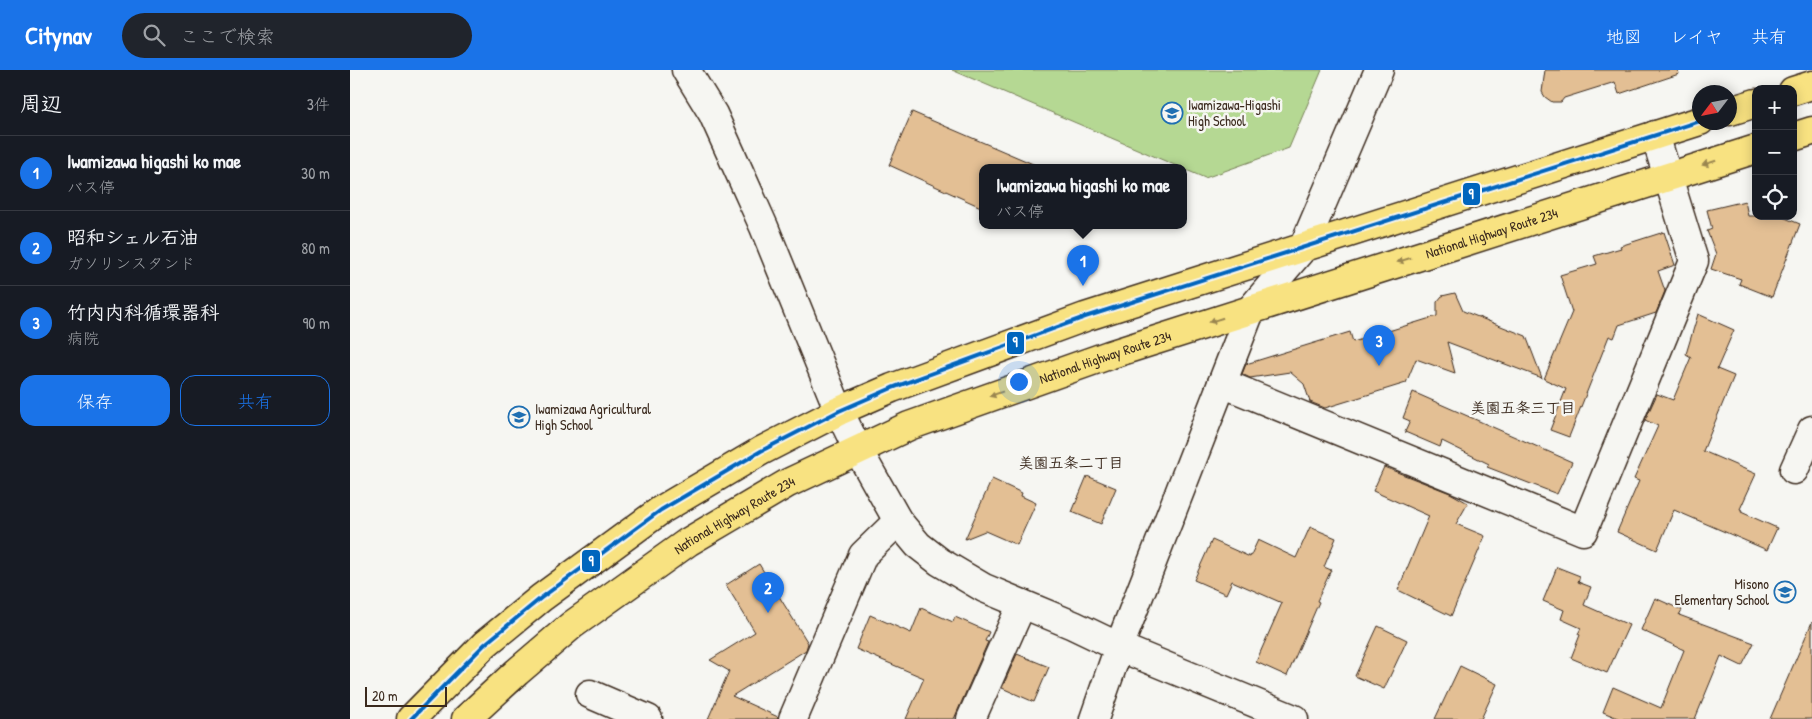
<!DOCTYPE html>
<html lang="ja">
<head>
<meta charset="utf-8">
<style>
  body { margin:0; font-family:"Patrick Hand","Klee One",sans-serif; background:#20242c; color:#f1f3f6 }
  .controls { position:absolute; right:15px; top:15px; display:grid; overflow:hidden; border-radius:10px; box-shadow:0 2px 12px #0003 }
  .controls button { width:45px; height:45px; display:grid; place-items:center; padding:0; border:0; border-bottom:1px solid #363941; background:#171b24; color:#f1f3f6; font:25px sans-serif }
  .compass { position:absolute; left:1342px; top:15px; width:45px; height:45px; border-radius:50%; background:#171b24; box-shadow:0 2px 12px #0003; rotate:238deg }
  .scale { position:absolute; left:15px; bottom:12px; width:82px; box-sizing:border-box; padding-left:5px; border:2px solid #3b2a1e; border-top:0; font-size:14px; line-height:18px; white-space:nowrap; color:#3b2a1e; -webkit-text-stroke:4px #f6f6f2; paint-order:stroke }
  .you { position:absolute; left:668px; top:311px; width:18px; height:18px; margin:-12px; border:4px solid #fff; border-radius:50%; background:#1a73e8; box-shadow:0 0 0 8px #1a73e833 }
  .badge { display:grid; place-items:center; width:32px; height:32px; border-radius:50%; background:#1a73e8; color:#fff; font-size:16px; font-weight:700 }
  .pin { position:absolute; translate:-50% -41px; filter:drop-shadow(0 1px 2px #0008) }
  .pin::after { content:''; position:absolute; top:26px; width:18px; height:15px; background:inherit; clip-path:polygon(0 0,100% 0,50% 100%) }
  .popup { position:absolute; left:629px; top:94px; width:208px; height:65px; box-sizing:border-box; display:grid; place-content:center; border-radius:10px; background:#171b24; filter:drop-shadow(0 1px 4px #0005); font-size:16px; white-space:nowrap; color:#9ea1a6 }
  .popup b { font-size:19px; color:#f1f3f6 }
  .popup::after { content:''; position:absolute; left:50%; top:100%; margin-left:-10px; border:10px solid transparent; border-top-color:#171b24 }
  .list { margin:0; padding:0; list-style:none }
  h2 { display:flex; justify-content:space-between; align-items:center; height:65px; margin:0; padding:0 20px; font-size:21px }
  h2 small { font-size:16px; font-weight:400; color:#9ea1a6 }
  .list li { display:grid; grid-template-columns:32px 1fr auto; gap:15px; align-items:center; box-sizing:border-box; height:75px; padding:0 20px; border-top:1px solid #363941 }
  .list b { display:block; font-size:19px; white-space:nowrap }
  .list p { margin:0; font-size:16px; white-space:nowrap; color:#9ea1a6 }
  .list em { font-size:16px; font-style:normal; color:#9ea1a6 }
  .actions { display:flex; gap:10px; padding:15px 20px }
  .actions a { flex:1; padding:11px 0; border:1px solid #1a73e8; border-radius:15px; text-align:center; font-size:18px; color:#1a73e8 }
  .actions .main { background:#1a73e8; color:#fff }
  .icon { flex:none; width:28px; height:28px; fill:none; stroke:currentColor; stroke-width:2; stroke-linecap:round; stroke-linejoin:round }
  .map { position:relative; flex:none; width:1462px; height:649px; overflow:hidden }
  header { display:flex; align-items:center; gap:30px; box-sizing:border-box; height:70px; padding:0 25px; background:#1a73e8; color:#fff }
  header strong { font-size:24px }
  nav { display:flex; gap:28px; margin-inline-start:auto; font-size:18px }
  .search { width:350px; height:45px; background:#20242c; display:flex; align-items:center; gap:12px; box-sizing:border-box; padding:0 18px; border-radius:28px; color:#9ea1a6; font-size:19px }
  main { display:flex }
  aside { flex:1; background:#171b24 }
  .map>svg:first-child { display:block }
</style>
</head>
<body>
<header>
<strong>Citynav</strong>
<div class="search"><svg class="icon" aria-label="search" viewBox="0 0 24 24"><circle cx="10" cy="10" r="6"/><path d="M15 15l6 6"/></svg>ここで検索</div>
<nav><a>地図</a><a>レイヤ</a><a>共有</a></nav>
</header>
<main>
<aside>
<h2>周辺<small>3件</small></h2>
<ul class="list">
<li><span class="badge">1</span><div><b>Iwamizawa higashi ko mae</b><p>バス停</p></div><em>30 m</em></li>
<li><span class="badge">2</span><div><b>昭和シェル石油</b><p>ガソリンスタンド</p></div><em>80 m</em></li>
<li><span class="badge">3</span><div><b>竹内内科循環器科</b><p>病院</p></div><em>90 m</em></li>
</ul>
<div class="actions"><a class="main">保存</a><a>共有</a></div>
</aside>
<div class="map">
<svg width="1462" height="649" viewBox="0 0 1462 649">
  <rect width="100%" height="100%" fill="#f6f6f2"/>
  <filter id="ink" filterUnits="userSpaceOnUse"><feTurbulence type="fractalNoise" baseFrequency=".02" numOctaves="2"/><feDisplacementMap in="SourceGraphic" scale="10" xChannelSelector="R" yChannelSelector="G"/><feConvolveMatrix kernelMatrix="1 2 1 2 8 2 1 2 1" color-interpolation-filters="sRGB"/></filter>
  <g filter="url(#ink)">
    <path fill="#b5d893" stroke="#788158" d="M 602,0 L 972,0 L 939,78 L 855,108 Z"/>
    <path fill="#e3bf94" stroke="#3b2a1e" d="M 1195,0 L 1328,0 L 1329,4 L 1269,24 L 1265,12 L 1214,28 L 1211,32 L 1202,32 L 1195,27 L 1192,22 Z
      M 562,42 L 690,97 L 633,97 L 633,138 L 539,95 Z
      M 1395,131 L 1398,146 L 1430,146 L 1450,154 L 1422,227 L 1389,214 L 1391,209 L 1361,199 L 1366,184 L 1357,161 L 1362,159 L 1357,140 Z
      M 1314,162 L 1325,195 L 1308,201 L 1315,221 L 1306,243 L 1269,255 L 1264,268 L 1259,266 L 1219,367 L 1200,360 L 1216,319 L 1194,309 L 1222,242 L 1210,205 L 1247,194 L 1244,186 L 1271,178 L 1270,176 Z
      M 1105,223 L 1113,241 L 1176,266 L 1192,308 L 1097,272 L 1105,303 L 1066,289 L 1056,313 L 975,338 L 960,332 L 954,314 L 940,302 L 900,308 L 892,304 L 896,294 L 1000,262 L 1003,272 L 1087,246 L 1087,232 L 1092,226 Z
      M 1348,244 L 1384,260 L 1367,299 L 1384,306 L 1353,381 L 1406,404 L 1390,439 L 1392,440 L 1391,442 L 1427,458 L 1417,480 L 1324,440 L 1307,480 L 1267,462 L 1289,411 L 1284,409 L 1308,356 L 1295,350 L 1307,324 L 1323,330 L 1341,287 L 1336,284 Z
      M 1063,322 L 1222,392 L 1207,424 L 1137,397 L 1139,394 L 1092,371 L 1090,377 L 1055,362 L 1060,351 L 1053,348 Z
      M 1034,397 L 1100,423 L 1118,433 L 1106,454 L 1135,466 L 1101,546 L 1048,520 L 1079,446 L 1023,421 Z
      M 737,406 L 766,418 L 751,454 L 722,442 Z
      M 642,409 L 672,423 L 671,426 L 686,433 L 667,475 L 635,461 L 615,469 Z
      M 960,457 L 986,468 L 974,497 L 981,500 L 967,531 L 969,532 L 937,606 L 906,592 L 932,533 L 882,511 L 876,524 L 844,510 L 862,470 L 900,487 L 908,470 L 946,488 Z
      M 409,494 L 458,573 L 456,580 L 382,626 L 428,647 L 428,649 L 358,649 L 379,601 L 360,590 L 405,562 L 376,515 Z
      M 1207,497 L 1230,506 L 1228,512 L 1241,517 L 1234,535 L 1279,555 L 1257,603 L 1221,588 L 1230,565 L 1228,564 L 1231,558 L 1211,549 L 1214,540 L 1193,531 Z
      M 1305,528 L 1332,540 L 1329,545 L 1404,573 L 1392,596 L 1371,586 L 1345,649 L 1270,649 L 1253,642 L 1263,617 L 1311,638 L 1334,580 L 1291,560 Z
      M 571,538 L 603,552 L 605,547 L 639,562 L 635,571 L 638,572 L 604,649 L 556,649 L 574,608 L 506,579 L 520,545 L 561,563 Z
      M 1462,552 L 1462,649 L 1420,649 Z
      M 1028,556 L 1057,570 L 1034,619 L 1005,606 Z
      M 667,584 L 699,597 L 684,632 L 652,618 Z
      M 1110,596 L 1147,614 L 1131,649 L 1085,649 Z"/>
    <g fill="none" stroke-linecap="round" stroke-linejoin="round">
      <g stroke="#3b2a1e" stroke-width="31">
        <path id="minor" d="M 872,313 L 1233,461 L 1344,191 L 1305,65
          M 1444,400 L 1462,360
          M 240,624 L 298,649
          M 443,649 L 513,485 L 548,451
          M 621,649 L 672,534"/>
      </g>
      <g stroke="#3b2a1e" stroke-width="31">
        <path id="tertiary" d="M 336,0 L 363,44 L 387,97 L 414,157 L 489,341 L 508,380 L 548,451 L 568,475 L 590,492 L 634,518 L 723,555 L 769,577 L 944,649
          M 744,649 L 769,577 L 901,239 L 953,178 L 1029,0"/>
      </g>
      <g stroke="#3b2a1e" stroke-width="31">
        <g id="trunk">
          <path d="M 1443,21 L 1462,15"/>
          <path d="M 1380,41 L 1406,33"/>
          <path d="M 1443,67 L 1462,61"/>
          <path d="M 61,649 L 135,574 L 191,528 L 311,440 L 411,381 L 489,341 L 542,318 L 735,247 L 1350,51"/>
          <path id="s1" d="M 116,649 L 167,602 L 222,555 L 338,472 L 438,413 L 559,356 L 759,285 L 1406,79"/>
        </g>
      </g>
      <use href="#minor" stroke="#f6f6f2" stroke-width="28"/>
      <use href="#tertiary" stroke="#f6f6f2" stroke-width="28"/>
      <use href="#trunk" stroke="#f8e281" stroke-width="28"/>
      <g stroke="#f6f6f2" stroke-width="8">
        <path id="bus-1" d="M 61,649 L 135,574 L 191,528 L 311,440 L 411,381 L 489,341 L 542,318 L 735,247 L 1350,51"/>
      </g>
      <use href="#bus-1" stroke="#0065bd" stroke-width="4"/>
    </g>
    <defs><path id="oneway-solid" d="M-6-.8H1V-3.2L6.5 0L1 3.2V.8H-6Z" transform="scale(1.25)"/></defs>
    <g fill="#9a8650">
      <use href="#oneway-solid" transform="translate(1359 93) rotate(163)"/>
      <use href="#oneway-solid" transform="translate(1054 190) rotate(162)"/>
      <use href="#oneway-solid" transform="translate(866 250) rotate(162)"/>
      <use href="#oneway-solid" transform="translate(646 324) rotate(160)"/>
    </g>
  </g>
  <defs>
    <g id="school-ring" transform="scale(1.125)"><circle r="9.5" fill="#f6f6f2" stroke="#1f6fb2" stroke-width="1.5"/><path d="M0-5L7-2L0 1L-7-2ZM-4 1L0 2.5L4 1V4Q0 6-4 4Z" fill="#1f6fb2"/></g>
  </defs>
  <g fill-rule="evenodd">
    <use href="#school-ring" x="822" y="43"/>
    <use href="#school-ring" x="169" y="347"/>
    <use href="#school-ring" x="1435" y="522"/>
  </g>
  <g text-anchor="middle" stroke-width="5" stroke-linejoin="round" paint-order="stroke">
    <g font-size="14" fill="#3b2a1e" stroke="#f6f6f2" text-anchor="start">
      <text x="838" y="40">Iwamizawa-Higashi<tspan x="838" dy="16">High School</tspan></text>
      <text x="185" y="344">Iwamizawa Agricultural<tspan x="185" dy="16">High School</tspan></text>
      <text x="1419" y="519" text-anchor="end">Misono<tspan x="1419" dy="16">Elementary School</tspan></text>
    </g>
    <g font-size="14" fill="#3b2a1e" stroke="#f6f6f2">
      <text dy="5" stroke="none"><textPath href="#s1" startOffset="1148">National Highway Route 234</textPath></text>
      <text dy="5" stroke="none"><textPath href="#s1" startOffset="742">National Highway Route 234</textPath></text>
      <text dy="5" stroke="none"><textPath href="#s1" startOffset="338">National Highway Route 234</textPath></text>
    </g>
    <g font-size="15" font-weight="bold" fill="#3b2a1e" stroke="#f6f6f2">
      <text x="1173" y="343">美園五条三丁目</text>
      <text x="721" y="398">美園五条二丁目</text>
    </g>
  </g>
  <g stroke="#f6f6f2" stroke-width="2">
    <rect x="1112" y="112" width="19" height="24" rx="5" fill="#0065bd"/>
    <rect x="656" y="261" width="19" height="24" rx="5" fill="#0065bd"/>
    <rect x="231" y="479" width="20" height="24" rx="5" fill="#0065bd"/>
  </g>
  <g font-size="14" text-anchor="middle" font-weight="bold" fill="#fff">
    <text x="1121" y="129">9</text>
    <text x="665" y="277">9</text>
    <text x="241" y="496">9</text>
  </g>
</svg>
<div class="controls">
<button>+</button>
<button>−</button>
<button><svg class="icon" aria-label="locate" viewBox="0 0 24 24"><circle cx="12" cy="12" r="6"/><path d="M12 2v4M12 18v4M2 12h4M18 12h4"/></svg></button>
</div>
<svg class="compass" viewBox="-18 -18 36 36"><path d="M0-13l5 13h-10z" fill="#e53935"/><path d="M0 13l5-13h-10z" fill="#9ea1a6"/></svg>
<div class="scale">20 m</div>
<div class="you"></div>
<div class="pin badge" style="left:733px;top:216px">1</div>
<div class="popup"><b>Iwamizawa higashi ko mae</b>バス停</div>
<div class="pin badge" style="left:418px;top:543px">2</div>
<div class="pin badge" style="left:1029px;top:296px">3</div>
</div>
</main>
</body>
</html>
